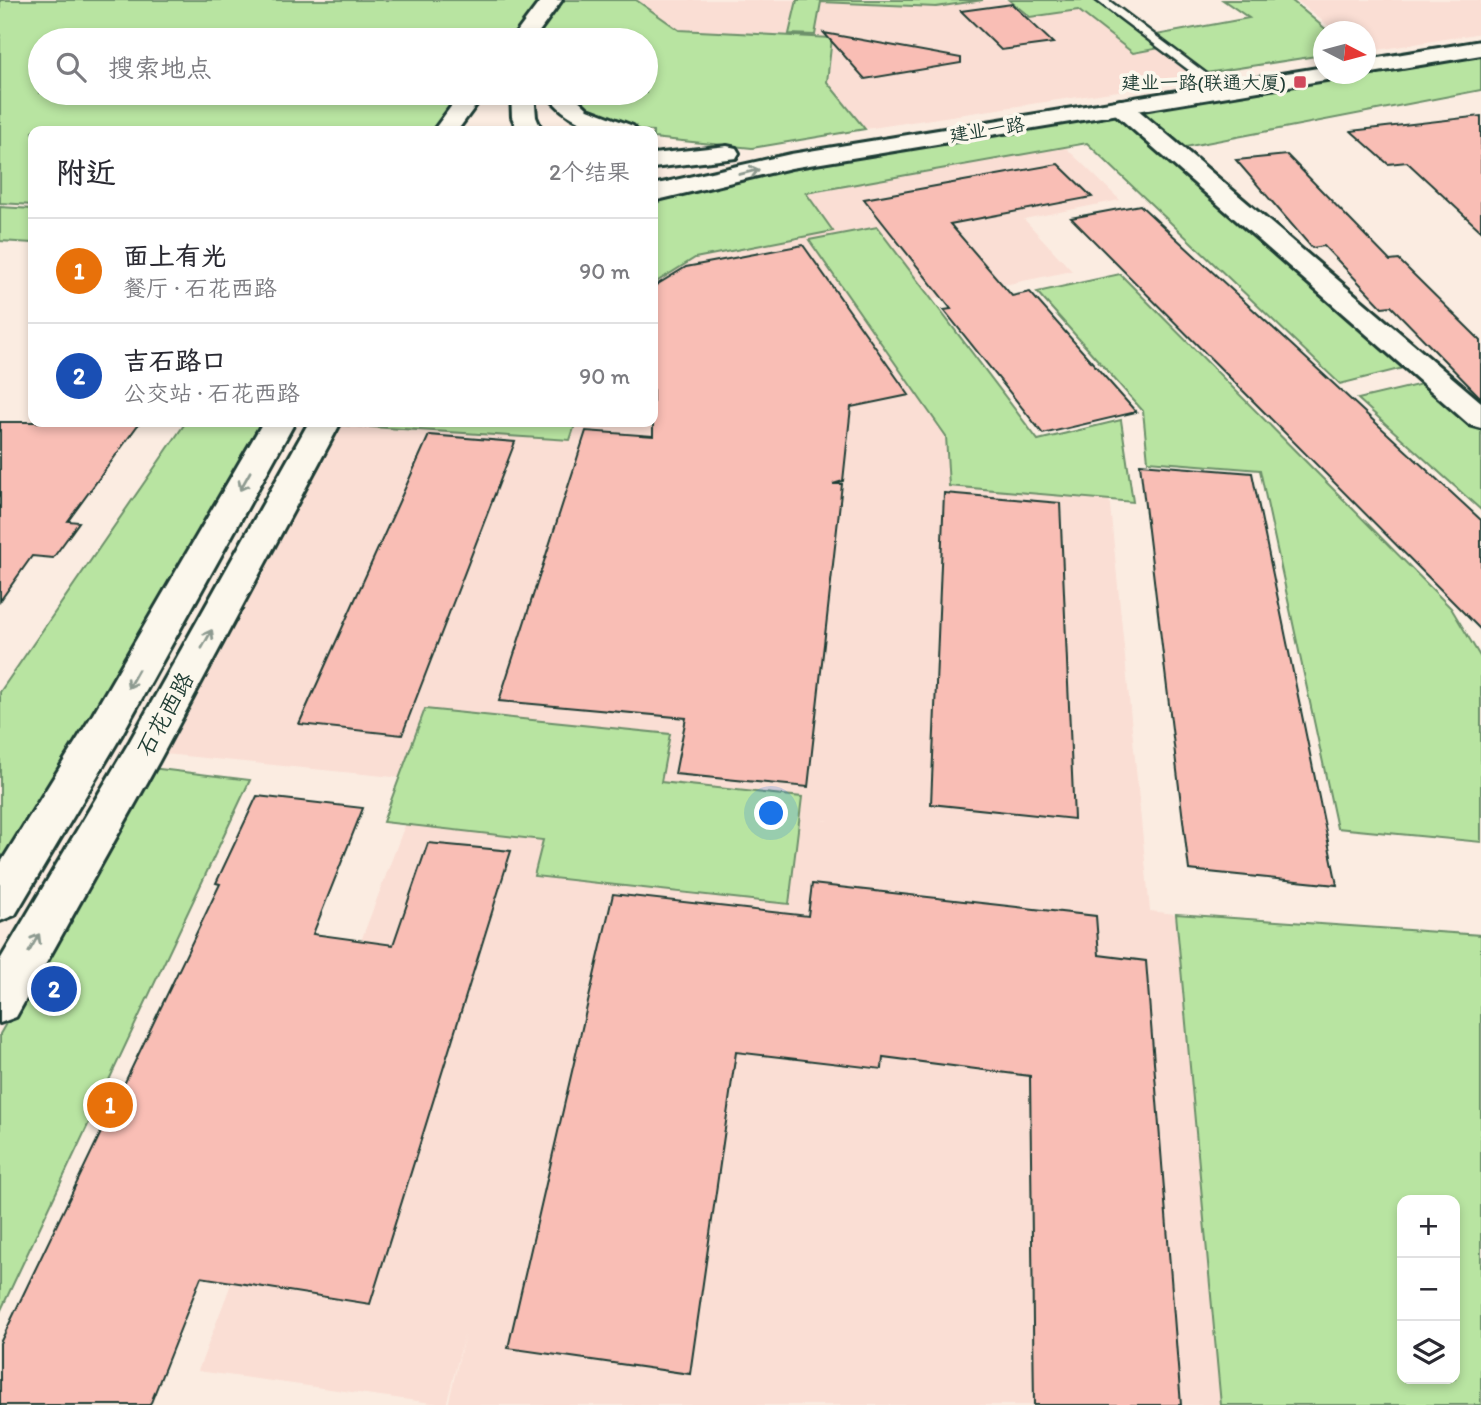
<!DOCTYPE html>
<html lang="zh">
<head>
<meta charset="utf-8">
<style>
  body { margin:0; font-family:Itim,"LXGW WenKai TC",sans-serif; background:#f2f2f3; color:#2b2b33 }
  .controls { position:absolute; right:21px; bottom:21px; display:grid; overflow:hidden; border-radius:14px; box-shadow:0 4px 10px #0003 }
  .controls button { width:63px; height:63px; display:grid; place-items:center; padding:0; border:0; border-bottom:2px solid #e1e1e2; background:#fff; color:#2b2b33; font:35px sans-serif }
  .compass { position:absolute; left:1313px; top:21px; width:63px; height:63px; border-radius:50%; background:#fff; box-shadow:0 4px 10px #0003; rotate:96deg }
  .you { position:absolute; left:772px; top:814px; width:24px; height:24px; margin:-18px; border:5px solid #fff; border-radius:50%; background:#1a73e8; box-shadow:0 0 0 10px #1a73e833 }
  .badge { display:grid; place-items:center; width:46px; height:46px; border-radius:50%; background:#d1495b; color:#fff; font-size:23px; font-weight:700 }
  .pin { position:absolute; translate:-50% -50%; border:4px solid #fff; box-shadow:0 2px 7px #0006 }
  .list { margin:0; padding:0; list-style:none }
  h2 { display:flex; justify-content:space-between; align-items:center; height:91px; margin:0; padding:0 28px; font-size:30px }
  h2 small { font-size:23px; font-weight:400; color:#7c7c81 }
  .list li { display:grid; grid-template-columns:46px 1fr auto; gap:21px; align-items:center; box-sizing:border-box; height:105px; padding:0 28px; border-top:2px solid #e1e1e2 }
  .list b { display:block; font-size:26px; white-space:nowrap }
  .list p { margin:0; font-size:23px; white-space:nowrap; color:#7c7c81 }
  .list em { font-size:23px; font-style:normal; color:#7c7c81 }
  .icon { flex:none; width:38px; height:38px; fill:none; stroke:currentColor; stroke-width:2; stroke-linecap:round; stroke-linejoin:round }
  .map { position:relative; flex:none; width:1481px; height:1405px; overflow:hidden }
  .search { position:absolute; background:#fff; box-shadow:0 4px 10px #0003; left:28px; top:28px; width:630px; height:77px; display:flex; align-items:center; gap:18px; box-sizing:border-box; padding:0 24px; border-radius:38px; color:#7c7c81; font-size:26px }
  .panel { position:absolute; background:#fff; box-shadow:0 4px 10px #0003; left:28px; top:126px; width:630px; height:301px; border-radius:14px }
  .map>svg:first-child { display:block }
</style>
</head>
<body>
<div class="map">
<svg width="1481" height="1405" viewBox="0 0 1481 1405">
  <rect width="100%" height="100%" fill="#fbece1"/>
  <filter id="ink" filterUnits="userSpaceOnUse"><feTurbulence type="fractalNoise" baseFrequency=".0143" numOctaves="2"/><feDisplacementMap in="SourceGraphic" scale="14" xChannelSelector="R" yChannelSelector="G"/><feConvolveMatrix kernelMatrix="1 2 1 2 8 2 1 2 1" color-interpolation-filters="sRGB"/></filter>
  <g filter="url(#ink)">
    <path fill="#faded4" d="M 636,0 L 1101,0 L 1205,78 L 865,129 L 828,81 L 833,37 L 679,30 Z
      M 1296,0 L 1481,0 L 1481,33 L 1366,52 L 1366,32 L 1335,31 Z
      M 1038,121 L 1120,200 L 1024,219 L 1072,271 L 901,306 L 1008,449 L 1105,455 L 1150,911 L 1175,914 L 1221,1405 L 448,1405 L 465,1333 L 446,1405 L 198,1371 L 422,780 L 830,821 L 145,752 L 317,437 L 331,422 L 653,422 L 653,198 L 683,187 Z"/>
    <path fill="#b8e4a1" stroke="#6c906a" stroke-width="2" fill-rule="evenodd" d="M 0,0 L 636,0 L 679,30 L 832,38 L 827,82 L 865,129 L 752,148 L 653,138 L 653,131 L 621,130 L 563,100 L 558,93 L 646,93 L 646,40 L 540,40 L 540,19 L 521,40 L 40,40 L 40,93 L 472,93 L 444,131 L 33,131 L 33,205 L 0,203 Z
      M 797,0 L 983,0 L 936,7 L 821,2 L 815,35 L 789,34 Z
      M 1009,0 L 1096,0 L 1160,48 L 1133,53 L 1078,10 L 1030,17 Z
      M 1223,0 L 1291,0 L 1328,31 L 1324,32 L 1323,55 L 1206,73 L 1156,35 L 1249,18 Z
      M 1481,52 L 1481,90 L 1175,149 L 1132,111 Z
      M 1120,114 L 1411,366 L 1340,384 L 1087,143 L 806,193 L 833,231 L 695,258 L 653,284 L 653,204 L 687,191 L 780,169 Z
      M 0,207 L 33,209 L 33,243 L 0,241 Z
      M 877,227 L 1038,440 L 1121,420 L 1133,502 L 949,486 L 946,436 L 809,240 Z
      M 1120,274 L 1451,608 L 1481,658 L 1481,842 L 1337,828 L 1260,470 L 1148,461 L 1143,411 L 1037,292 Z
      M 1426,383 L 1481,429 L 1481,510 L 1358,399 Z
      M 186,422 L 279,422 L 0,877 L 0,692 Z
      M 344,422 L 576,422 L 570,440 L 342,425 Z
      M 425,709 L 670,734 L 661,782 L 802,797 L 789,904 L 534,876 L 543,840 L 383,822 Z
      M 151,768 L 250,780 L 0,1312 L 0,1034 Z
      M 1176,914 L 1481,935 L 1481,1405 L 1221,1405 ZM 1402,1200 L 1455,1200 L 1455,1379 L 1402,1379 Z"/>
    <path fill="#f9beb5" stroke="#1f3d34" stroke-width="2" d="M 1012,4 L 1053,43 L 1001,50 L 961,11 Z
      M 824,33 L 961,58 L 961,63 L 865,79 Z
      M 1481,116 L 1481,231 L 1407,162 L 1388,164 L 1351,131 Z
      M 1287,155 L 1390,261 L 1399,260 L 1481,341 L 1481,398 L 1391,306 L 1382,307 L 1324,246 L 1312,248 L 1236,160 Z
      M 1058,164 L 1092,197 L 950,224 L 1012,296 L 1030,292 L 1136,412 L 1043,434 L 944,310 L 951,309 L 864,199 Z
      M 1140,205 L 1481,520 L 1481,630 L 1071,218 Z
      M 803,245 L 909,395 L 851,407 L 843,481 L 833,484 L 842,484 L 808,787 L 675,774 L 686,718 L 499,701 L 586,431 L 653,436 L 653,287 L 686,267 Z
      M 0,422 L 140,422 L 68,521 L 79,522 L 53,558 L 32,556 L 0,601 Z
      M 429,435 L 515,442 L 402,735 L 299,724 Z
      M 1140,464 L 1252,473 L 1337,885 L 1189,870 Z
      M 944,493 L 1060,503 L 1074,819 L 931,804 Z
      M 257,796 L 363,808 L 313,934 L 393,945 L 428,843 L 511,851 L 370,1304 L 201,1277 L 150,1405 L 0,1405 L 0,1343 L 220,884 L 216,883 Z
      M 812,884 L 1096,916 L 1099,955 L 1146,961 L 1181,1405 L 1034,1405 L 1030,1076 L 883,1057 L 882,1069 L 736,1052 L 690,1374 L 508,1348 L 613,894 L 808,916 Z"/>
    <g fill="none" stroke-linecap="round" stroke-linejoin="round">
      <g stroke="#1f3d34" stroke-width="5">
        <path id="lane" d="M 1096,0 L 1108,0 L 1212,78 L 1202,80 Z"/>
      </g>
      <g stroke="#1f3d34" stroke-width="6">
        <path id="street" d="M 1121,100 L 1129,102 L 1481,402 L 1481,428 L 1470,425 L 1113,112 L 1109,107 L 1113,102 Z"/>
      </g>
      <g stroke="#1f3d34" stroke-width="6">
        <path id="secondary" d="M 541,0 L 562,0 L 533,40 L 511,40 Z
          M 1481,41 L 1481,55 L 1366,74 L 1365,74 L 1366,60 Z
          M 1324,67 L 1324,74 L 1335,74 L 1332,79 L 791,168 L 653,201 L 653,185 L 791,154 Z
          M 461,93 L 485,93 L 457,131 L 433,131 Z
          M 511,93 L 534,93 L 536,117 L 542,131 L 518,131 L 512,117 Z
          M 546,93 L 571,93 L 588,109 L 633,126 L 637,131 C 601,133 568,124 546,93 Z
          M 727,146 L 736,148 L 739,153 L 736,158 L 653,168 L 653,154 Z
          M 263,422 L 295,422 L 121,736 L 15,915 L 0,921 L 0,864 L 93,714 Z
          M 309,422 L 341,422 L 158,763 L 16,1017 L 0,1023 L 0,960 L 130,741 Z"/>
      </g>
      <use href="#lane" fill="#fbf7ec" fill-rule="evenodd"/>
      <use href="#street" fill="#fbf7ec" fill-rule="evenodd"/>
      <use href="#secondary" fill="#fbf7ec" fill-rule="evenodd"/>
    </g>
    <defs><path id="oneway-shaft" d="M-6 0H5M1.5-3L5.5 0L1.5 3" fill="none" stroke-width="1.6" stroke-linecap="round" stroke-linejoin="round" transform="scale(1.75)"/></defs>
    <g stroke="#8d9a90">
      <use href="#oneway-shaft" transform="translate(749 172) rotate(-14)"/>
      <use href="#oneway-shaft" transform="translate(245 481) rotate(119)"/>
      <use href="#oneway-shaft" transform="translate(207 639) rotate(-61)"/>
      <use href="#oneway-shaft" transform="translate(133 679) rotate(119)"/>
      <use href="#oneway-shaft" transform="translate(34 943) rotate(-60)"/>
    </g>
  </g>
  <rect fill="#d1495b" stroke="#fbf7ec" stroke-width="2.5" x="1293" y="75" width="14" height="14" rx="3.5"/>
  <g text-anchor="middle" stroke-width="7" stroke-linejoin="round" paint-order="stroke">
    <g font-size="19" fill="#1f3d34" stroke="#fbf7ec" text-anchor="end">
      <text x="1286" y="89">建业一路(联通大厦)</text>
    </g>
    <g font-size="19" fill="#1f3d34" stroke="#fbf7ec">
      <text transform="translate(987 129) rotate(-9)" y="7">建业一路</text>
    </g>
    <g font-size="23" fill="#1f3d34" stroke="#fbf7ec">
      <text transform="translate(165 714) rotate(-61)" y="8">石花西路</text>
    </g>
  </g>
</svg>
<div class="controls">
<button>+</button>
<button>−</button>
<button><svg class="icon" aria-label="layers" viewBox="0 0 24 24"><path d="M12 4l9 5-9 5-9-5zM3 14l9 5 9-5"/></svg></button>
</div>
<svg class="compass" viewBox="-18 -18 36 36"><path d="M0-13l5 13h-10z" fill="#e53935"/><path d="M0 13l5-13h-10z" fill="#7c7c81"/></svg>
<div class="you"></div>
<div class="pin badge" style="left:110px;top:1105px;background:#e8710a">1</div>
<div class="pin badge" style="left:54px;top:989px;background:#1a4fb4">2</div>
<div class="search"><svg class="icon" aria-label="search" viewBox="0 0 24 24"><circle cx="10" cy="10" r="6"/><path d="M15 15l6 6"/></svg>搜索地点</div>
<section class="panel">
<h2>附近<small>2个结果</small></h2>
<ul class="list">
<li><span class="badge" style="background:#e8710a">1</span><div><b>面上有光</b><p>餐厅 · 石花西路</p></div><em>90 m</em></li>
<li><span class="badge" style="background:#1a4fb4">2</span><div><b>吉石路口</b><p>公交站 · 石花西路</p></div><em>90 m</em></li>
</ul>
</section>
</div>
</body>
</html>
